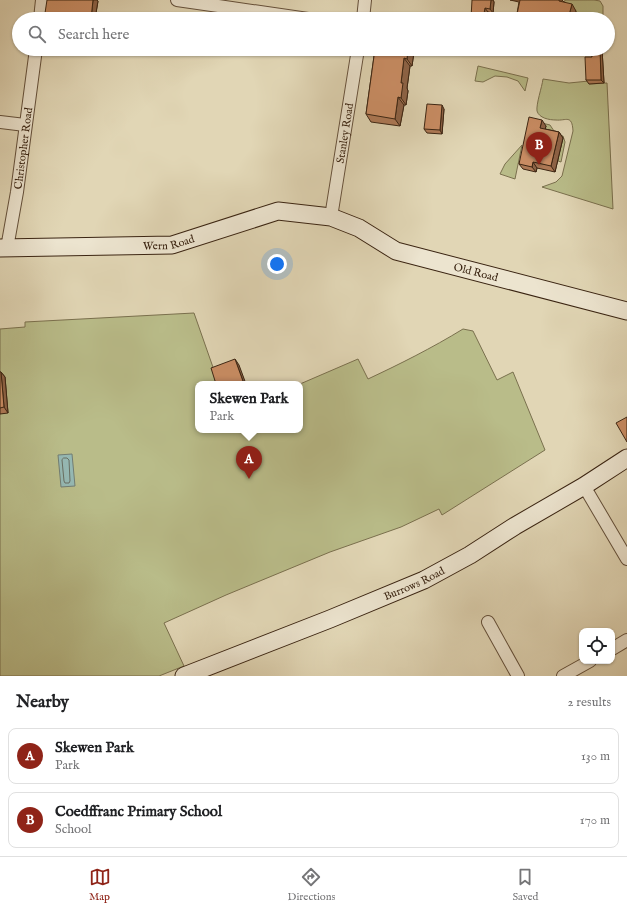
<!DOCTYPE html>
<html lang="en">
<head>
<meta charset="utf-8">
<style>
  body { margin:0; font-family:"IM FELL English",serif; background:#f6f6f6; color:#202124 }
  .controls { position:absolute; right:12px; bottom:12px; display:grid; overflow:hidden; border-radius:8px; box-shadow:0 1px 3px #0004 }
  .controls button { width:36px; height:36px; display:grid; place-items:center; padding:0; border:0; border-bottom:1px solid #e0e0e0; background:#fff; color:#202124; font:20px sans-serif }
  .you { position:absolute; left:277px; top:264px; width:14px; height:14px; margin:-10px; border:3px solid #fff; border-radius:50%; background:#1a73e8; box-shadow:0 0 0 6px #1a73e833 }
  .badge { display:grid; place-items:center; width:26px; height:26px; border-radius:50%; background:#8f2418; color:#fff; font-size:13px; font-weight:700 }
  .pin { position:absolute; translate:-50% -33px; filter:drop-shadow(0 1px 2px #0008) }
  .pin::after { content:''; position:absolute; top:21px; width:14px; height:12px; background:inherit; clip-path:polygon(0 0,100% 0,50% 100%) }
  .popup { position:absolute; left:195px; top:381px; width:108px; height:52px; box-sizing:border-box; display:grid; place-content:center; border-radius:8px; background:#fff; filter:drop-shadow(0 1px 3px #0005); font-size:13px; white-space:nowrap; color:#757577 }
  .popup b { font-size:15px; color:#202124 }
  .popup::after { content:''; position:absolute; left:50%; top:100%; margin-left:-8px; border:8px solid transparent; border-top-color:#fff }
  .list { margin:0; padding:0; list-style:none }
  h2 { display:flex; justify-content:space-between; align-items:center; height:52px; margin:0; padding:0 16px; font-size:17px }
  h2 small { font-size:13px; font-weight:400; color:#757577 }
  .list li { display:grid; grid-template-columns:26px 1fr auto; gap:12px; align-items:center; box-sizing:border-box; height:56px; margin:0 8px 8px; padding:0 8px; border:1px solid #e0e0e0; border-radius:8px }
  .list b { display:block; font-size:15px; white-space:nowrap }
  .list p { margin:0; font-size:13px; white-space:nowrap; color:#757577 }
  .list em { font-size:13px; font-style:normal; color:#757577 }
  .icon { flex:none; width:22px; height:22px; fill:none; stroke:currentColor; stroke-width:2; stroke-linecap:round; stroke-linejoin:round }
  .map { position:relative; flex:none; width:627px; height:676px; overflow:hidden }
  .search { position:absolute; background:#fff; box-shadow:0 1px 3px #0004; left:12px; right:12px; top:12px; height:44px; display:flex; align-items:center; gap:10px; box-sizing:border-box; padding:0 14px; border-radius:22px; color:#757577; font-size:15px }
  .sheet { height:180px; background:#fff }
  nav { display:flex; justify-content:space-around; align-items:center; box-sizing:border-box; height:56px; border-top:1px solid #e0e0e0; background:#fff; font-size:11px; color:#757577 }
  nav a { display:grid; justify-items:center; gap:2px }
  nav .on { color:#8f2418 }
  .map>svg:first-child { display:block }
</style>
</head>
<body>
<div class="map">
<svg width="627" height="676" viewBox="0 0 627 676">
  <rect width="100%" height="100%" fill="#e1d6b5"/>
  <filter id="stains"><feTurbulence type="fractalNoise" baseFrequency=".005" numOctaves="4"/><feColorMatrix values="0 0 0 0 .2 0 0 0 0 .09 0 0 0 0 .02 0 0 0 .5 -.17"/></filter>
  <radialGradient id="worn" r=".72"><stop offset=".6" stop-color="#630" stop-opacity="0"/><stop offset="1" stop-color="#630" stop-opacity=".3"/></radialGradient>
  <path fill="#b9bc89" stroke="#7a704e" d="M 565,0 L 594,0 L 600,1 L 603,6 L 603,19 L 574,19 L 563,8 Z
    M 478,66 L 528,78 L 525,91 L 518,81 L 507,77 L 495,76 L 483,82 L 475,81 Z
    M 543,79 L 569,83 L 589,81 L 589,84 L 607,83 L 613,209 L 542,187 L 556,182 L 562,176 L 573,131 C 572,114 566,121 556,120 C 549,120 539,118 537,111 C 536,104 542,87 543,79 Z
    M 538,122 L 550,125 L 556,134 L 563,136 L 565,142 L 561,162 L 558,161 L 550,135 Z
    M 522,145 L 515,179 L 500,174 L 505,164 Z
    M 194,313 L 215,373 L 246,384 L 198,384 L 198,430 L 300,430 L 300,384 L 358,359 L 368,379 C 400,364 432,348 463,329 L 473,331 L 497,380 L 513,372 L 545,450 L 442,515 L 439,509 L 401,527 L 330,552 L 226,595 L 164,623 L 184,666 L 159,676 L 0,676 L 0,329 L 25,327 L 25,322 Z"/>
  <path fill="#95b8b3" stroke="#717d73" d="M 72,454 L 75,486 L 61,487 L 58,455 Z"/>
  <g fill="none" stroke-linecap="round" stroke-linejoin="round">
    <path stroke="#686e62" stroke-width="1" d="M 64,458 L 67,458 L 69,460 L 70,481 L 69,483 L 65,483 L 64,481 L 62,460 Z"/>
    <g stroke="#64503b" stroke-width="14">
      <g id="street">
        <path d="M 177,0 L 308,19"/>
        <path d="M 40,19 L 42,0"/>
        <path d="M 363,19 L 365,0"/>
        <path d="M 0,122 L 25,125"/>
        <path id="s1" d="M 331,217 L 358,49"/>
        <path id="s2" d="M 7,248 L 17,192 L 36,49"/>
        <path d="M 584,486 L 627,559"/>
        <path d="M 488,622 L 518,676"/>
        <path d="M 612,649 L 627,640"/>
        <path d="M 563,676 L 590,661"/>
      </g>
    </g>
    <g stroke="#3a2412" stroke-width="19">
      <g id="secondary">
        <path id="s3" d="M 0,248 L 172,245 L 278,211 L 331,217 L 359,228 L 396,251 L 627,311"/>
        <path id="s4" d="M 184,676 L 330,619 L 424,580 L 470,555 L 515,526 L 584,486 L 627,458"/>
      </g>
    </g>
    <use href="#street" stroke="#ece4cf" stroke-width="12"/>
    <use href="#secondary" stroke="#ece4cf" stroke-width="17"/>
  </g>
  <path fill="#af7a57" stroke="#3a2412" d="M 491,0 L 493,0 L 494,2 L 493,13 L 488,12 L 471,18 Z
    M 510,0 L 562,0 L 564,2 L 576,11 L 574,19 L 516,19 L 519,2 Z
    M 98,1 L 95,19 L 49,19 L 45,13 Z
    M 375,49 L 412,50 L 414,52 L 412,66 L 410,66 L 407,88 L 408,91 L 406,105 L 404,105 L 400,126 L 371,122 L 366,114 Z
    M 548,49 L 568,49 L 567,53 Z
    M 592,49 L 602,49 L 604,83 L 589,84 L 586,80 L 592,57 Z
    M 444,109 L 442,134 L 427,133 L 424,129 Z
    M 546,126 L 545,129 L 559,132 L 563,138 L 555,172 L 537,168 L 536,172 L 523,169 L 519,164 Z
    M 0,372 L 1,372 L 5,377 L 8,413 L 0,414 Z"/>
  <path fill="#8e6347" stroke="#3a2412" d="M 93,0 L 97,0 L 98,1 L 95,19 L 91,19 Z
    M 491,0 L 493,0 L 494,2 L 493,13 L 490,9 Z
    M 572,4 L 576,11 L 574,19 L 568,19 Z
    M 485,8 L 488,12 L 487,19 L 483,19 Z
    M 408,49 L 413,49 L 414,52 L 412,66 L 407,59 Z
    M 564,49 L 568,49 L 567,53 Z
    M 600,49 L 602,49 L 604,83 L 601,80 Z
    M 404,58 L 410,66 L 407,88 L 408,91 L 406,105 L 401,98 L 401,83 Z
    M 398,97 L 404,105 L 400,126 L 395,119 Z
    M 442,105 L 444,109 L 442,134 L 440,130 Z
    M 542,120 L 546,126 L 544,134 L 540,128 Z
    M 559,132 L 563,138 L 555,172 L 551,166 Z
    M 533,162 L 537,168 L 536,172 L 532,167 Z
    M 235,359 L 239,365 L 246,384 L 244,384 Z
    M 1,372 L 5,377 L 8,413 L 4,407 Z"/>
  <path fill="#cb8e65" stroke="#3a2412" d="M 47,0 L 93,0 L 91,19 L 45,13 Z
    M 472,0 L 491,0 L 490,9 L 485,8 L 483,19 L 458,19 L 459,15 L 471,18 Z
    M 520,0 L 559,0 L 559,1 L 572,4 L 568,19 L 516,19 Z
    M 375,49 L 408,49 L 407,59 L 404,58 L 401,83 L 403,83 L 401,98 L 398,97 L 395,119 L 366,114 Z
    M 592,49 L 600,49 L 601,80 L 586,80 L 585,57 L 592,57 Z
    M 427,104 L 442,105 L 440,130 L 424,129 Z
    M 529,117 L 542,120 L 540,128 L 559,132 L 551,166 L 533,162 L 532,167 L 519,164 Z
    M 235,359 L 244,384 L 216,384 L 211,368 Z
    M 0,372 L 1,372 L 4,407 L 0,408 Z
    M 627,417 L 627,442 L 616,423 Z"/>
  <g text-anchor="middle" stroke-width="4" stroke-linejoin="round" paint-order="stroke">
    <g font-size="11" fill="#3a2412" stroke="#ece4cf">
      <text dy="4" stroke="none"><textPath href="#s1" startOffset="85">Stanley Road</textPath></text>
      <text dy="4" stroke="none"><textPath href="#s2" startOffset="101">Christopher Road</textPath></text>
      <text dy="4" stroke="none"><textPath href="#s3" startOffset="169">Wern Road</textPath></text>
      <text dy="4" stroke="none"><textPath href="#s3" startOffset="493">Old Road</textPath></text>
      <text dy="4" stroke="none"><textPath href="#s4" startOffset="248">Burrows Road</textPath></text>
    </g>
  </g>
  <rect width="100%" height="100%" filter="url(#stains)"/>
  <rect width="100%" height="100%" fill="url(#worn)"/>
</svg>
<div class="controls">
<button><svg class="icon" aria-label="locate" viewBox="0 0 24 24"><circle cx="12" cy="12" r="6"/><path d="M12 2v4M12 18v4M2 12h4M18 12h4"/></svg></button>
</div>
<div class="you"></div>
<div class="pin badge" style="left:249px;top:479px">A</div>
<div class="popup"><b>Skewen Park</b>Park</div>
<div class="pin badge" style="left:539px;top:165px">B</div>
<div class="search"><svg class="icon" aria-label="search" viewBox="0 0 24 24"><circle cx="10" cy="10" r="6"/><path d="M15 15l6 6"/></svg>Search here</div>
</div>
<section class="sheet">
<h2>Nearby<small>2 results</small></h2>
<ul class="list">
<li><span class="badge">A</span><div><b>Skewen Park</b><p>Park</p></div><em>130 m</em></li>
<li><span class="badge">B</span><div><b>Coedffranc Primary School</b><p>School</p></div><em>170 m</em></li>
</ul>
</section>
<nav>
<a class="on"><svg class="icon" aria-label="map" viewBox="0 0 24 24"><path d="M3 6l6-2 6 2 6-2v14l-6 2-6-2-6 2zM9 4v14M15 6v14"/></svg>Map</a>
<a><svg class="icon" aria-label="directions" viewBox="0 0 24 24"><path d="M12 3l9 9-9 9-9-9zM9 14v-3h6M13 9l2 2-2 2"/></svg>Directions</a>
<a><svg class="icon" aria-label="saved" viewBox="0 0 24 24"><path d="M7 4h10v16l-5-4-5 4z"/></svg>Saved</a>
</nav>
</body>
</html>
